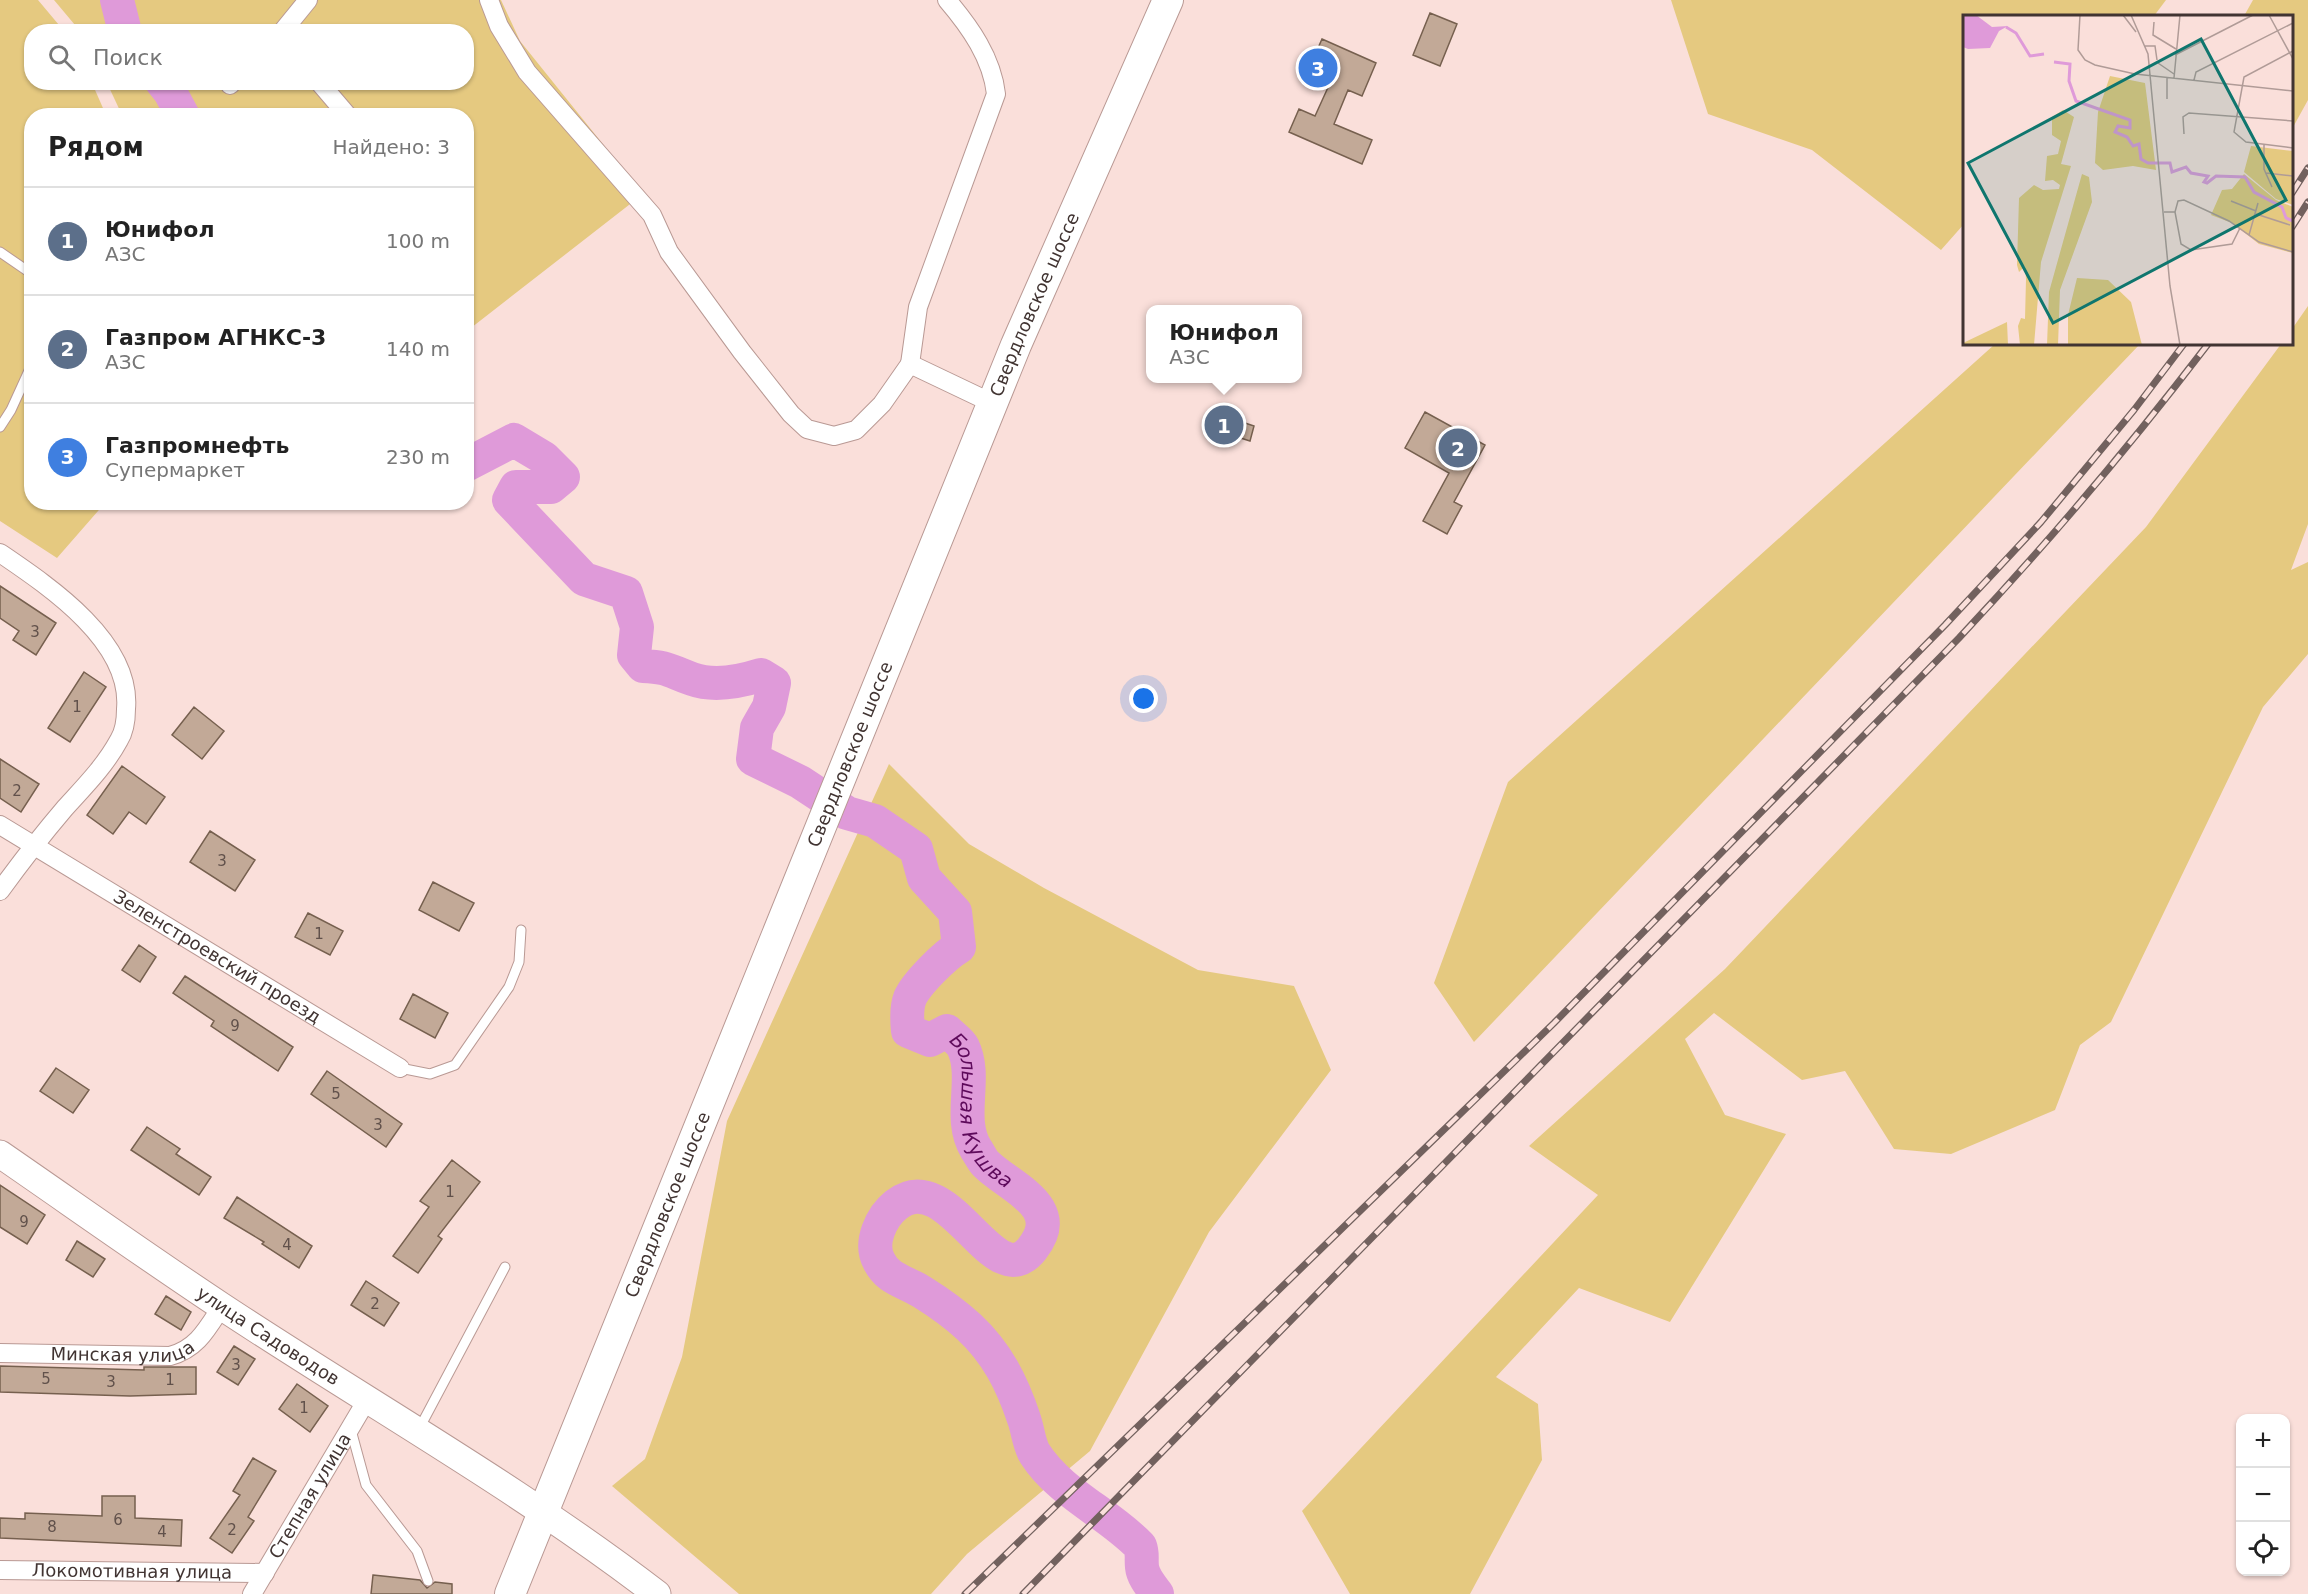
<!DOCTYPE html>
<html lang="ru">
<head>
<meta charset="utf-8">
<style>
  body { margin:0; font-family:"DejaVu Sans",sans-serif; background:#f6f6f6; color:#222 }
  .controls { position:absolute; right:18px; bottom:18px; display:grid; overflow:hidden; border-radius:12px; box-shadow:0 2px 4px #0004 }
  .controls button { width:54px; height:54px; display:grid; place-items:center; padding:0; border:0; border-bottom:2px solid #e0e0e0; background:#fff; color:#222; font:30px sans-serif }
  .you { position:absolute; left:1144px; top:699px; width:21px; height:21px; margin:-15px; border:4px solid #fff; border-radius:50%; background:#1a73e8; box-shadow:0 0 0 9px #1a73e833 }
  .badge { display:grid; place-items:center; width:39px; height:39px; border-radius:50%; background:#d93025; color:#fff; font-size:20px; font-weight:700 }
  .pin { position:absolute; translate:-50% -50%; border:3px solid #fff; box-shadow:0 2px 6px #0006 }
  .popup { position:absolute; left:1146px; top:305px; width:156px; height:78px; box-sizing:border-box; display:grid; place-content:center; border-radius:12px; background:#fff; filter:drop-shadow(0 2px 4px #0005); font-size:20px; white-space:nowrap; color:#767676 }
  .popup b { font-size:22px; color:#222 }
  .popup::after { content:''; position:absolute; left:50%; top:100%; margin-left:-12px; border:12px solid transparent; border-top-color:#fff }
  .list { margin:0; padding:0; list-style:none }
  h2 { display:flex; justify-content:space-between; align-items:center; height:78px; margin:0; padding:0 24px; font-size:26px }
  h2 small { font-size:20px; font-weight:400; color:#767676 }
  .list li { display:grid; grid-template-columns:39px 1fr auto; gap:18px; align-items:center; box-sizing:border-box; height:108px; padding:0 24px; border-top:2px solid #e0e0e0 }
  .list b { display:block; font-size:22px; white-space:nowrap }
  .list p { margin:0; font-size:20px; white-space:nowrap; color:#767676 }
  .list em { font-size:20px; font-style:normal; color:#767676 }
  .icon { flex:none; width:33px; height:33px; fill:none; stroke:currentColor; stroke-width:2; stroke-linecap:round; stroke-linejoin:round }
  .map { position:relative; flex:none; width:2308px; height:1594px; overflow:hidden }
  .search { position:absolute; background:#fff; box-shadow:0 2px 4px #0004; left:24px; top:24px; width:450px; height:66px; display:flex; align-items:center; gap:15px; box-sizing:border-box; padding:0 21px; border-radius:24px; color:#767676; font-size:22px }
  .panel { position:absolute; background:#fff; box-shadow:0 2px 4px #0004; left:24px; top:108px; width:450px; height:402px; border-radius:24px }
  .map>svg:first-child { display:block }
</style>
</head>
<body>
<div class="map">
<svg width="2308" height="1594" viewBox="0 0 2308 1594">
  <rect width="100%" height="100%" fill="#fadfda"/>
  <path fill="#e5c980" d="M 0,0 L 38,0 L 64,31 L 32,32 L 32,82 L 92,83 L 106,115 L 32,116 L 32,502 L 105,503 L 57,558 L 0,521 Z
    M 54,0 L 501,0 L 520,41 L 643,194 L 467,331 L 466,116 L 122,115 L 107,83 L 466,82 L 466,32 L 80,31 Z
    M 1671,0 L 2166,0 L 2154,16 L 1964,16 L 1964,224 L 1941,250 L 1812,150 L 1708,114 Z
    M 2253,0 L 2308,0 L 2308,100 L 2292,129 L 2292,16 L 2244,16 Z
    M 2308,306 L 2308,524 L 2291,570 L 2308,562 L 2308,654 L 2263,707 L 2111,1022 L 2080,1045 L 2055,1110 L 1951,1154 L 1894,1149 L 1845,1071 L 1802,1080 L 1714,1013 L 1685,1039 L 1725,1115 L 1786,1134 L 1670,1322 L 1579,1288 L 1496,1377 L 1538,1404 L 1542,1460 L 1470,1594 L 1350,1594 L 1302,1511 L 1598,1195 L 1529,1146 L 1725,969 L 2146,527 L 2281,344 L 2292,344 L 2292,329 Z
    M 1995,344 L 2140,344 L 1474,1042 L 1434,983 L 1508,782 Z
    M 889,764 L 969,844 L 1044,888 L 1198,970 L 1294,986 L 1331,1070 L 1209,1232 L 1090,1451 L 967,1554 L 931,1594 L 739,1594 L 612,1486 L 645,1459 L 682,1357 L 727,1121 Z"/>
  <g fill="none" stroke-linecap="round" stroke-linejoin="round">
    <g stroke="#df9ad9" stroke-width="34">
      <path d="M 117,0 L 125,32"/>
      <path d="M 162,82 L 170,92 L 183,116"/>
      <path id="s1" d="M 466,465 L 514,440 L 544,458 L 563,477 L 551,487 L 516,487 L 509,500 L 584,579 L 626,593 L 637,627 L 634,655 L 643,666 C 669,667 669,671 692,679 C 714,687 739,682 761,675 L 774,683 L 769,707 L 757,728 L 753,759 L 800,782 L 847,813 L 875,821 L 916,849 L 924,878 L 955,912 L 959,947 C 945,955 916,984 910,998 C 906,1008 907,1021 908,1031 L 930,1040 L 947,1031 C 952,1036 960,1041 963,1047 C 978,1078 957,1118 976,1149 C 979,1153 982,1160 986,1164 C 1010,1188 1066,1206 1032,1249 C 993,1298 950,1163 896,1205 C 881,1217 869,1243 879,1261 C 888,1280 905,1281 922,1292 C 938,1302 955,1314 969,1327 C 997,1353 1012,1383 1024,1419 C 1028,1430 1029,1445 1035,1454 C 1060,1493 1108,1513 1140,1546 C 1143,1554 1141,1558 1142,1567 C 1143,1577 1151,1586 1157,1594"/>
    </g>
  </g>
  <path fill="#c2a997" stroke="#76604f" stroke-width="1.5" d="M 1430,13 L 1457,24 L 1440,66 L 1413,55 Z
    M 1322,39 L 1376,63 L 1362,96 L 1348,90 L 1334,124 L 1372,140 L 1362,164 L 1289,132 L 1299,109 L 1315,116 L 1330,83 L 1307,73 Z
    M 1218,407 L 1235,413 L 1233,419 L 1254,426 L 1250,441 L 1228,434 L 1226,439 L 1210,433 Z
    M 1425,412 L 1485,445 L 1454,502 L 1462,506 L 1447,534 L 1423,521 L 1449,473 L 1405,448 Z
    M 0,586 L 56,623 L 36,655 L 13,640 L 19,631 L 0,618 Z
    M 84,672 L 106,687 L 70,742 L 48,728 Z
    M 194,707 L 224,731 L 202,759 L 172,735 Z
    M 0,759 L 39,784 L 21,812 L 0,798 Z
    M 122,766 L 165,797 L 146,824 L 129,812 L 113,834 L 87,815 Z
    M 210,831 L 255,860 L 235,891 L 190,862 Z
    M 433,882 L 474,903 L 459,931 L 419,910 Z
    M 308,913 L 343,931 L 330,955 L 295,937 Z
    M 139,945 L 156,957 L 140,982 L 122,970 Z
    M 185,976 L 293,1047 L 278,1071 L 211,1026 L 214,1021 L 173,993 Z
    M 413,994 L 448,1013 L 435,1038 L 400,1019 Z
    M 56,1068 L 89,1090 L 73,1113 L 40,1091 Z
    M 327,1071 L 402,1124 L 386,1147 L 311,1094 Z
    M 147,1127 L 180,1149 L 176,1154 L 211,1177 L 199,1195 L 131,1150 Z
    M 452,1160 L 480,1182 L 438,1236 L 442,1239 L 418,1273 L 393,1256 L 429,1207 L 420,1201 Z
    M 0,1185 L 45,1215 L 27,1244 L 0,1227 Z
    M 237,1197 L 312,1246 L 299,1268 L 262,1244 L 264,1242 L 224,1218 Z
    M 77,1241 L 105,1259 L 93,1277 L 66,1260 Z
    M 366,1281 L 399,1303 L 384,1326 L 351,1305 Z
    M 166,1296 L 191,1312 L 181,1330 L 155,1314 Z
    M 234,1346 L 255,1359 L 238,1385 L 217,1372 Z
    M 0,1366 L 144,1370 L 144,1367 L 196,1367 L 196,1394 L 130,1396 L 0,1392 Z
    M 297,1384 L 328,1406 L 310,1432 L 279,1409 Z
    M 253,1458 L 276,1471 L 248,1517 L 254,1521 L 232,1553 L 210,1538 L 240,1495 L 233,1491 Z
    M 102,1496 L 135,1496 L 135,1518 L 182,1520 L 181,1546 L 0,1538 L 0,1518 L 25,1519 L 25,1513 L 102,1516 Z
    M 373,1575 L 420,1580 L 427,1588 L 435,1582 L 452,1584 L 452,1594 L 371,1594 Z"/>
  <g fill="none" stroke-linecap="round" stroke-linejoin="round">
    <g stroke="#b99994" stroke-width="11">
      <path id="service" d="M 0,252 L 32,274
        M 0,427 L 11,410 L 32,364
        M 400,1068 L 430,1074 L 455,1065 L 509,987 L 519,962 L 521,930
        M 419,1429 L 505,1267
        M 351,1430 L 366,1485 L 417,1551 L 428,1581"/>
    </g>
    <g stroke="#b99994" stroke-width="20">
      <g id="minor">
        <path d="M 489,0 L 499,26 L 527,72 L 652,215 L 669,252 L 742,352 L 791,414 L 807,429 L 834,436 L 856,430 L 882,404 L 910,364 L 994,404"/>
        <path d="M 282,32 L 308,0"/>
        <path d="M 319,82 L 348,116"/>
        <path d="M 230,85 L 233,82"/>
        <path d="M 910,364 L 918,307 L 996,94 C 992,58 970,27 947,0"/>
        <path d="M 0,553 C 50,587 132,642 126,709 C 126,719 124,732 119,740 C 105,766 84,787 65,808 C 42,835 21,862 0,891"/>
        <path id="s2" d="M 0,825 L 400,1068"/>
        <path id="s3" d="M 0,1353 L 170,1356 C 197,1349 207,1329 222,1306"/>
        <path id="s4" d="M 0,1570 L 265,1573"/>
        <path id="s5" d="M 252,1594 L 368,1398"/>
      </g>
    </g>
    <g stroke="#b99994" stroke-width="29">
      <g id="secondary">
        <path id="s6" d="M 0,1154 C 74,1205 147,1257 221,1306 C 366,1402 519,1488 657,1594"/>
      </g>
    </g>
    <g stroke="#b99994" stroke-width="32">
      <g id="primary">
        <path id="s7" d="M 510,1594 L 1016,345 L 1168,0"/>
      </g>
    </g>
    <use href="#service" stroke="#fff" stroke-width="9"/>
    <use href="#minor" stroke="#fff" stroke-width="18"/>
    <use href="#secondary" stroke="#fff" stroke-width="27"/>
    <use href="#primary" stroke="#fff" stroke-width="30"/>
    <g stroke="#72615e" stroke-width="7">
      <path id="rail" d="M 2292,193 L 2308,168
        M 2292,227 L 2308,202
        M 965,1594 L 1554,1023 L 1945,625 L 2041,522 L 2134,410 L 2184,344
        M 1023,1594 L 1959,638 C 2047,544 2130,446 2208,344"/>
    </g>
    <use href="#rail" stroke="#fadfda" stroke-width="4.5" stroke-dasharray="14" stroke-linecap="butt"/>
  </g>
  <g text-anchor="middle" stroke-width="6" stroke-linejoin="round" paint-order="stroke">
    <g font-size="15" fill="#61514b">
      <text x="35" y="637">3</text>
      <text x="77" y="712">1</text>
      <text x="17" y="796">2</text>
      <text x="222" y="866">3</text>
      <text x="319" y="939">1</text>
      <text x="235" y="1031">9</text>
      <text x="336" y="1099">5</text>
      <text x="378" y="1130">3</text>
      <text x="450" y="1197">1</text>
      <text x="24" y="1227">9</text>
      <text x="287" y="1250">4</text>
      <text x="375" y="1309">2</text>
      <text x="236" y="1370">3</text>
      <text x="46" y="1384">5</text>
      <text x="170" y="1385">1</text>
      <text x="111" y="1387">3</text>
      <text x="304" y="1413">1</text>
      <text x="118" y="1525">6</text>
      <text x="52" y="1532">8</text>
      <text x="232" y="1535">2</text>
      <text x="162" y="1537">4</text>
    </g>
    <g font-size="18" fill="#413432" stroke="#fadfda">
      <text dy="6" stroke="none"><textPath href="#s7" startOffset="1392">Свердловское шоссе</textPath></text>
      <text dy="6" stroke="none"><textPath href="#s7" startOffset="906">Свердловское шоссе</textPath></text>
      <text dy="6" stroke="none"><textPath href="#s2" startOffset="254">Зеленстроевский проезд</textPath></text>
      <text dy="6" stroke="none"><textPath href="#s7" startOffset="420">Свердловское шоссе</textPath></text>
      <text dy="6" stroke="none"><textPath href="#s6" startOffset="324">улица Садоводов</textPath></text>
      <text dy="6" stroke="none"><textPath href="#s3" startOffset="123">Минская улица</textPath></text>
      <text dy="6" stroke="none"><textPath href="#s5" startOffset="114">Степная улица</textPath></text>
      <text dy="6" stroke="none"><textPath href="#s4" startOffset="132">Локомотивная улица</textPath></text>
    </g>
    <g font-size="20" font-style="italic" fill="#5e0a5b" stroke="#fadfda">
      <text dy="7" stroke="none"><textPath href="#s1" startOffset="1168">Большая Кушва</textPath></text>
    </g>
  </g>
  <g transform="translate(1963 15)">
    <rect width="330" height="330" fill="#fadfda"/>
    <path d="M 147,61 L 182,68 L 193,155 L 170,151 L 140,155 L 132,148 L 135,97 ZM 100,95 L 111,102 L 98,149 L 108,151 L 78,247 L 71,330 L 57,330 L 55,311 L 58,303 L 62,304 L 63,264 L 62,251 L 56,257 L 54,250 L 56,183 L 71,170 L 80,175 L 96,174 L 97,170 L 90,165 L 82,166 L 84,141 L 95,139 L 98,126 L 89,120 L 89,102 ZM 288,131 L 330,136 L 330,190 L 313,184 L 281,157 ZM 119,159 L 126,162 L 129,187 L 97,275 L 95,330 L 84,330 L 86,277 ZM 281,159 L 313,185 L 330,192 L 330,238 L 296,229 L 269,208 L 248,200 L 259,175 L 269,174 ZM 114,263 L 145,265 L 168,287 L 179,330 L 105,330 L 105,300 ZM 44,307 L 45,330 L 0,330 L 0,328 Z" fill="#e5c980"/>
    <path d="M 0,0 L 13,0 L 29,12 L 45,11 L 36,16 L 27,33 L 5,34 L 0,32 Z" fill="#df9ad9"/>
    <path fill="none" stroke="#df9ad9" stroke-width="3" d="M 43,12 L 53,18 L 67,41 L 81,39M 91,47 L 107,49 L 106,66 L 113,86 L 167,105 L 167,113 L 155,111 L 152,117 L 164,122 L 170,131 L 176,129 L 178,144 L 185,148 L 207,148 L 209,157 L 223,152 L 228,158 L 245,161 L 241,167 L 244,168 L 253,161 L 282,162 L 291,177 L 319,192 L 323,203 L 330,206"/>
    <path fill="none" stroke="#b09b97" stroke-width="1.5" d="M 117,0 L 115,35 L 122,45 L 132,50 L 172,59 L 330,76M 160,0 L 173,17M 168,0 L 185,39 L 207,271 L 217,330M 306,0 L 330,44M 191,7 L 190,20 L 213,34M 182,31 L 192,31 L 194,45M 330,36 L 281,62 L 271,117 L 283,127 L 330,133M 212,40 L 290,0M 195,48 L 211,59M 204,63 L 204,84M 211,63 L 217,0M 231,65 L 233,57 L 330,8M 221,119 L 220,102 L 226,98 L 330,106M 301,130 L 301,154 L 309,172M 303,158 L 330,161M 268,186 L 293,196M 201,197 L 212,197 L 215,186 L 221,185 L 266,206 L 296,227 L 330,237M 212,197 L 218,229 L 228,235 L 269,229 L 277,213M 293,199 L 327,210M 286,220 L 295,188"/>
    <path fill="#0f766e" fill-opacity="0.15" stroke="#0f766e" stroke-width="3" d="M 238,24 L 323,185 L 90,308 L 5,148 Z"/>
    <rect width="330" height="330" fill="none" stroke="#413432" stroke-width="3"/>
  </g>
</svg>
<div class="controls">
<button>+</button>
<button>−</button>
<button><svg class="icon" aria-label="locate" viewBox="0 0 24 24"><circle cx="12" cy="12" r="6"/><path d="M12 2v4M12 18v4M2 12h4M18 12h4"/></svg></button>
</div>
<div class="you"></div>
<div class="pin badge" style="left:1224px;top:425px;background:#5c6f8a">1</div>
<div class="popup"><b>Юнифол</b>АЗС</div>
<div class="pin badge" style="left:1458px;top:448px;background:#5c6f8a">2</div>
<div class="pin badge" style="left:1318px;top:68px;background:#3f7fe0">3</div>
<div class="search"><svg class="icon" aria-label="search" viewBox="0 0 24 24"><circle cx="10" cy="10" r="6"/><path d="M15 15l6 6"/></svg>Поиск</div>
<section class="panel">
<h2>Рядом<small>Найдено: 3</small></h2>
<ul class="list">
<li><span class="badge" style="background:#5c6f8a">1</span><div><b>Юнифол</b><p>АЗС</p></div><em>100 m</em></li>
<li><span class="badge" style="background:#5c6f8a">2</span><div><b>Газпром АГНКС-3</b><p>АЗС</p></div><em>140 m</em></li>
<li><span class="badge" style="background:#3f7fe0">3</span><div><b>Газпромнефть</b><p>Супермаркет</p></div><em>230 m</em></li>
</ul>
</section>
</div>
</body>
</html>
